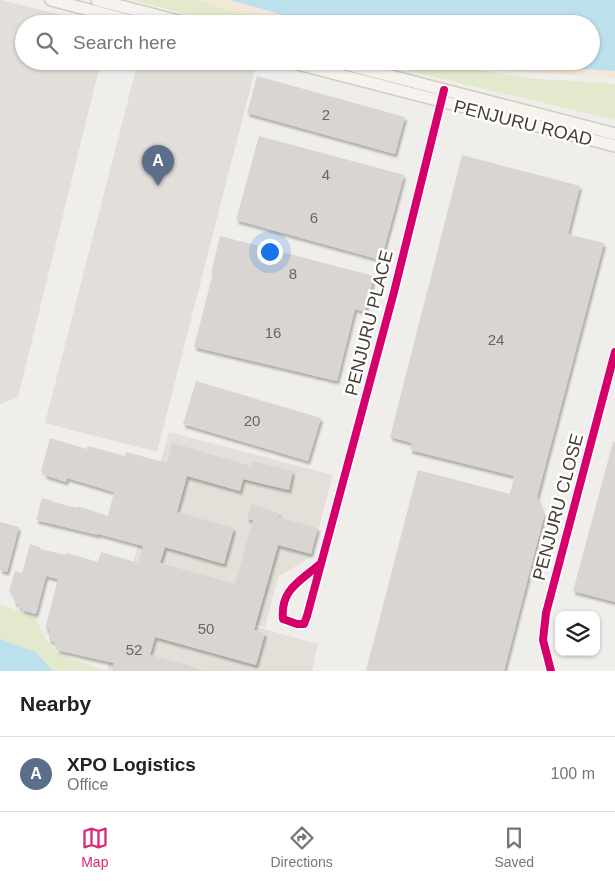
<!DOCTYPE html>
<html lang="en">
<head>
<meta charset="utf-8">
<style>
  body { margin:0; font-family:Arial,sans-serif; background:#f6f6f6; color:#222 }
  .controls { position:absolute; right:15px; bottom:15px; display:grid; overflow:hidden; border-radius:10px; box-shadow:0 1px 4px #0004 }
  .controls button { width:45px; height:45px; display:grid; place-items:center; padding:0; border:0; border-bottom:1px solid #e0e0e0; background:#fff; color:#222; font:25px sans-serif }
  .you { position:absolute; left:269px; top:251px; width:18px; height:18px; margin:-12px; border:4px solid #fff; border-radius:50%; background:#1a73e8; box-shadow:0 0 0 8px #1a73e833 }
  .badge { display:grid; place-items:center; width:32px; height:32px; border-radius:50%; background:#db2777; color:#fff; font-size:16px; font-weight:700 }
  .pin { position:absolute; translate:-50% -41px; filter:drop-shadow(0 1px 2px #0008) }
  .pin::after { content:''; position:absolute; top:26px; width:18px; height:15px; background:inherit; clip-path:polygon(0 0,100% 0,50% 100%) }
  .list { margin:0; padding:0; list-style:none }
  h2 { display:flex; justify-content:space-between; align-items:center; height:65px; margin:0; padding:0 20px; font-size:21px }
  h2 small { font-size:16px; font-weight:400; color:#767676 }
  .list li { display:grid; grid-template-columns:32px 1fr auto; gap:15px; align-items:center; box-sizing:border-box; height:75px; padding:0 20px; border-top:1px solid #e0e0e0 }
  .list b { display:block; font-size:19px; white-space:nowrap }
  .list p { margin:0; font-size:16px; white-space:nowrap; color:#767676 }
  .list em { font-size:16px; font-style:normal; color:#767676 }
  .icon { flex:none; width:28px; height:28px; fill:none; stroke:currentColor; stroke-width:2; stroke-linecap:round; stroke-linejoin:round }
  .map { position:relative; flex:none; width:615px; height:671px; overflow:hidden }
  .search { position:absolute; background:#fff; box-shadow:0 1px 4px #0004; left:15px; right:15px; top:15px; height:55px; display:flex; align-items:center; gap:12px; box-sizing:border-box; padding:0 18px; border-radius:28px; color:#767676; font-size:19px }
  .sheet { height:140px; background:#fff }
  nav { display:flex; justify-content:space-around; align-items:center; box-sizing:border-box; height:70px; border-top:1px solid #e0e0e0; background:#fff; font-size:14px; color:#767676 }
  nav a { display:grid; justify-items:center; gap:2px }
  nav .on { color:#db2777 }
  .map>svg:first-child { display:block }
</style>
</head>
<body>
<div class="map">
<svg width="615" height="671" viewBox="0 0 615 671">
  <defs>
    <filter id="shadow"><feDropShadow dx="2" dy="3.5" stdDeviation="1" flood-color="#0004"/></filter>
  </defs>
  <rect width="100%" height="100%" fill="#f0eeeb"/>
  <path fill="#e4dfd8" d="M 169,432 L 333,475 L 311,557 L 278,577 L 265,627 L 126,589 Z
    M 126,591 L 318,644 L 312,671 L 107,671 Z"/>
  <path fill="#e2deda" d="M 0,0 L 98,24 L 24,24 L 24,61 L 101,61 L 18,397 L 1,404 L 0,404 Z
    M 138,61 L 221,61 L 255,70 L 157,452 L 45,423 Z"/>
  <path fill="#e2e9cc" d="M 132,0 L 196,0 L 283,24 L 224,24 Z
    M 367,61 L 427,61 L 527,78 L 615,84 L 615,120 Z
    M 0,604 L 35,617 L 47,641 L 59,654 L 107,671 L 53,671 L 36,652 L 0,639 Z"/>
  <path fill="#f3e8d7" d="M 198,0 L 229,0 L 315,24 L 285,24 Z
    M 442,61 L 486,61 L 498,64 L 615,71 L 615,78 L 494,70 Z"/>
  <path fill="#bde1ec" d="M 229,0 L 615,0 L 615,71 L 498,64 L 486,61 L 591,61 L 591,24 L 315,24 Z
    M 0,639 L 36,652 L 53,671 L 0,671 Z"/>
  <path fill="#d8d5d2" filter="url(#shadow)" d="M 257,76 L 405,117 L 395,154 L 247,113 Z
    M 259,136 L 404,175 L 381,260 L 236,220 Z
    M 462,155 L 580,186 L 568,234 L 604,243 L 537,497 L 544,516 L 504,671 L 366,671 L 418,470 L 510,494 L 514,476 L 410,450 L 412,443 L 390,437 Z
    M 220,236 L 374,276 L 365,312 L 355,309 L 337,381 L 194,347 L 213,273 L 211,273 Z
    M 196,381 L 321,418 L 308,461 L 183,424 Z
    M 50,438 L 87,449 L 88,446 L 125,456 L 126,452 L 167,463 L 172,443 L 251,466 L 252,461 L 293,471 L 289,490 L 243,479 L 240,491 L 187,476 L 177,512 L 234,528 L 224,564 L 165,547 L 160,563 L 235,584 L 253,520 L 247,519 L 251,504 L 279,513 L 278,517 L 318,528 L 311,554 L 278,545 L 254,630 L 265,633 L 256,665 L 155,637 L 150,655 L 200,669 L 200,671 L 112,671 L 114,663 L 57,650 L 58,647 L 54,645 L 55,642 L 49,640 L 49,630 L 45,629 L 58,579 L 46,576 L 36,614 L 22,610 L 22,608 L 18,607 L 19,604 L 14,603 L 16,597 L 12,596 L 13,592 L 9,591 L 15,571 L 22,573 L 30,544 L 40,547 L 40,549 L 66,555 L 67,553 L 98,562 L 101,552 L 138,563 L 143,546 L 99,534 L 98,535 L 36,520 L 42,498 L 53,501 L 53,502 L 77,508 L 77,506 L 108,516 L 114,492 L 67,478 L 66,482 L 44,475 L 45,472 L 41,471 Z
    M 613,442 L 615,442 L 615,602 L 573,591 Z
    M 0,522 L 19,527 L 7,572 L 0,570 Z"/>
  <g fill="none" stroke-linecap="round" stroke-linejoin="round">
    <g stroke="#cecbc8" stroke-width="10">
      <path id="street" d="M 321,563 C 301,581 280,589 283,619 L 297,624 L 304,624 L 307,616 L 394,292 L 442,97
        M 551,671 L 543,640 L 546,613 L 615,352"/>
    </g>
    <g stroke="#d1ccc5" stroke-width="14">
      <path id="secondary" d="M 51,0 L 143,24
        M 97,0 L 190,24
        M 286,61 L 615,146
        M 333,61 L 615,134"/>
    </g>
    <use href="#street" stroke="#fdfcfc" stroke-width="8"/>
    <use href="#secondary" stroke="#f6f3ef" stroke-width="11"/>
    <g stroke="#fff" stroke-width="11">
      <path id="cycleway" d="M 321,563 C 301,581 280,589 283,619 L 297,624 L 304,624 L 307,616 L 394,292 L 444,90
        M 551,671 L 543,640 L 546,613 L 615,352"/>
    </g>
    <use href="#cycleway" stroke="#d6006c" stroke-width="8"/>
  </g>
  <g text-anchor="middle" stroke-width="5" stroke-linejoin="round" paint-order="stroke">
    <g font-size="15" fill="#6c655f">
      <text x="326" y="120">2</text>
      <text x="326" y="180">4</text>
      <text x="314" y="223">6</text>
      <text x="293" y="279">8</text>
      <text x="273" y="338">16</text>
      <text x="496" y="345">24</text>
      <text x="252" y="426">20</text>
      <text x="206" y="634">50</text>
      <text x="134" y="655">52</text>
    </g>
    <g font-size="18" fill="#463e37" stroke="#fff">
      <text transform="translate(523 123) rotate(14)" y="6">PENJURU ROAD</text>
      <text transform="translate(369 323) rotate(-76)" y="6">PENJURU PLACE</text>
      <text transform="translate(558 507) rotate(-75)" y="6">PENJURU CLOSE</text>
    </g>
  </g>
</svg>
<div class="controls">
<button><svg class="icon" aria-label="layers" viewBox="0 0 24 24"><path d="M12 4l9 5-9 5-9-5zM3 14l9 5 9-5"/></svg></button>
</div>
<div class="you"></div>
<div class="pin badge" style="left:158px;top:186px;background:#5c6f8a">A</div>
<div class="search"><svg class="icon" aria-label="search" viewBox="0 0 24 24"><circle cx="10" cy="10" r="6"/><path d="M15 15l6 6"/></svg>Search here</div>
</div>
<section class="sheet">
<h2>Nearby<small></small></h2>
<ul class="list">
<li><span class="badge" style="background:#5c6f8a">A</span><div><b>XPO Logistics</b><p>Office</p></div><em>100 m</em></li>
</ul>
</section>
<nav>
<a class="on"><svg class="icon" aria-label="map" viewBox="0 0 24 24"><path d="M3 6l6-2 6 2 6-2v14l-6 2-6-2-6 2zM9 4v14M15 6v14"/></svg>Map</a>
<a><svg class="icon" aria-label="directions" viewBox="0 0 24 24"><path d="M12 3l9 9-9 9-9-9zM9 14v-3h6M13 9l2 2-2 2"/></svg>Directions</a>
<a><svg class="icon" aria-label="saved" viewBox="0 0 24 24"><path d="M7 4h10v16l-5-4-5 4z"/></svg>Saved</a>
</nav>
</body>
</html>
